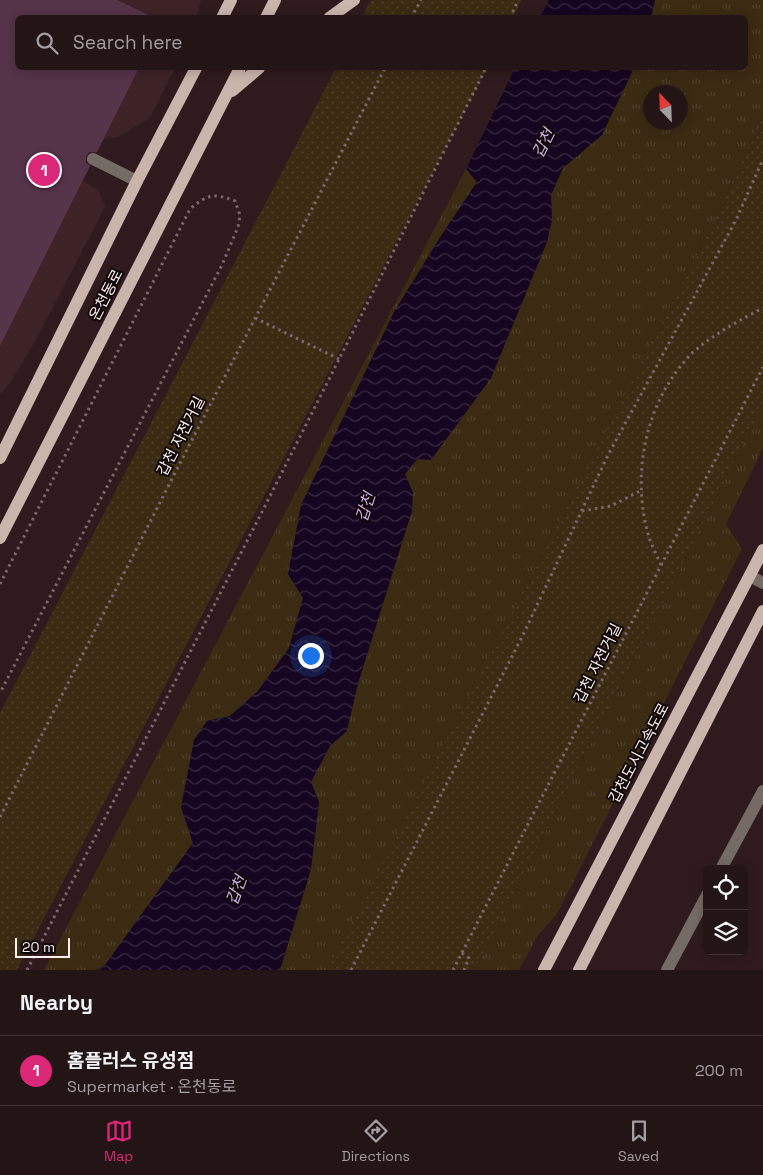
<!DOCTYPE html>
<html lang="en">
<head>
<meta charset="utf-8">
<style>
  body { margin:0; font-family:"Space Grotesk","Noto Sans KR",sans-serif; background:#2f2123; color:#f1f3f6 }
  .controls { position:absolute; right:15px; bottom:15px; display:grid; overflow:hidden; border-radius:8px; box-shadow:0 2px 12px #0003 }
  .controls button { width:45px; height:45px; display:grid; place-items:center; padding:0; border:0; border-bottom:1px solid #403335; background:#231416; color:#f1f3f6; font:25px sans-serif }
  .compass { position:absolute; left:643px; top:85px; width:45px; height:45px; border-radius:50%; background:#231416; box-shadow:0 2px 12px #0003; rotate:337deg }
  .scale { position:absolute; left:15px; bottom:12px; width:55px; box-sizing:border-box; padding-left:5px; border:2px solid #fdeff0; border-top:0; font-size:14px; line-height:18px; white-space:nowrap; color:#fdeff0; -webkit-text-stroke:4px #110809; paint-order:stroke }
  .you { position:absolute; left:310px; top:655px; width:18px; height:18px; margin:-12px; border:4px solid #fff; border-radius:50%; background:#1a73e8; box-shadow:0 0 0 8px #1a73e833 }
  .badge { display:grid; place-items:center; width:32px; height:32px; border-radius:50%; background:#db2777; color:#fff; font-size:16px; font-weight:700 }
  .pin { position:absolute; translate:-50% -50%; border:2px solid #fff; box-shadow:0 1px 5px #0006 }
  .list { margin:0; padding:0; list-style:none }
  h2 { display:flex; justify-content:space-between; align-items:center; height:65px; margin:0; padding:0 20px; font-size:21px }
  h2 small { font-size:16px; font-weight:400; color:#a39ea1 }
  .list li { display:grid; grid-template-columns:32px 1fr auto; gap:15px; align-items:center; box-sizing:border-box; height:70px; padding:0 20px; border-top:1px solid #403335 }
  .list b { display:block; font-size:19px; white-space:nowrap }
  .list p { margin:0; font-size:16px; white-space:nowrap; color:#a39ea1 }
  .list em { font-size:16px; font-style:normal; color:#a39ea1 }
  .icon { flex:none; width:28px; height:28px; fill:none; stroke:currentColor; stroke-width:2; stroke-linecap:round; stroke-linejoin:round }
  .map { position:relative; flex:none; width:763px; height:970px; overflow:hidden }
  .search { position:absolute; background:#231416; box-shadow:0 2px 12px #0003; left:15px; right:15px; top:15px; height:55px; display:flex; align-items:center; gap:12px; box-sizing:border-box; padding:0 18px; border-radius:8px; color:#a39ea1; font-size:19px }
  .sheet { height:135px; background:#231416 }
  nav { display:flex; justify-content:space-around; align-items:center; box-sizing:border-box; height:70px; border-top:1px solid #403335; background:#231416; font-size:14px; color:#a39ea1 }
  nav a { display:grid; justify-items:center; gap:2px }
  nav .on { color:#db2777 }
  .map>svg:first-child { display:block }
</style>
</head>
<body>
<div class="map">
<svg width="763" height="970" viewBox="0 0 763 970">
  <defs>
    <pattern id="grass-tufts" width="24" height="20" patternUnits="userSpaceOnUse" patternTransform="scale(1.25)"><rect width="24" height="20" fill="#3b2b13"/><path d="M3 7l-1-3M5 7V3M7 7l1-3M15 17l-1-3M17 17v-4M19 17l1-3" fill="none" stroke="#4e402a"/></pattern>
    <pattern id="park-dots" width="8" height="8" patternUnits="userSpaceOnUse" patternTransform="scale(1.25)"><rect width="8" height="8" fill="#3b2b13"/><path d="M2 2h.1M6 6h.1" fill="none" stroke="#4e402a" stroke-width="1.8" stroke-linecap="round"/></pattern>
    <pattern id="water-waves" width="16" height="10" patternUnits="userSpaceOnUse" patternTransform="scale(1.25)"><rect width="16" height="10" fill="#160520"/><path d="M0 5q4-4 8 0t8 0" fill="none" stroke="#392a41"/></pattern>
  </defs>
  <rect width="100%" height="100%" fill="#2f1b1d"/>
  <path fill="#3d2326" d="M 0,0 L 201,0 L 197,17 L 18,18 L 18,68 L 175,68 L 150,118 L 118,137 L 103,139 L 83,180 L 99,191 L 105,207 L 39,334 L 13,379 L 0,395 Z"/>
  <path fill="url(#grass-tufts)" fill-rule="evenodd" d="M 655,0 L 763,0 L 763,114 L 716,218 L 329,970 L 280,970 L 311,869 L 319,803 L 311,782 L 330,746 L 347,730 L 357,687 L 413,493 L 405,474 L 491,378 L 547,242 L 552,220 L 551,195 L 563,168 L 602,135 L 634,68 L 746,68 L 746,18 L 651,17 ZM 650,92 L 680,92 L 680,122 L 650,122 Z
    M 466,169 L 477,182 L 439,239 L 394,312 L 288,574 L 303,598 L 289,648 L 258,691 L 230,716 L 207,721 L 181,807 L 193,843 L 105,965 L 96,970 L 44,970 Z
    M 763,406 L 763,448 L 726,524 L 742,549 L 557,914 L 538,935 L 519,970 L 475,970 Z"/>
  <path fill="url(#park-dots)" d="M 371,0 L 522,0 L 513,17 L 362,17 Z
    M 336,68 L 487,68 L 17,970 L 0,970 L 0,713 Z
    M 763,114 L 763,406 L 475,970 L 327,970 L 716,218 Z"/>
  <path fill="url(#water-waves)" d="M 549,0 L 655,0 L 651,17 L 540,17 Z
    M 515,68 L 634,68 L 602,135 L 563,168 L 551,195 L 552,220 L 547,242 L 491,378 L 431,460 L 417,459 L 405,474 L 413,493 L 412,511 L 357,687 L 347,731 L 330,746 L 311,782 L 319,802 L 311,869 L 280,970 L 96,970 L 105,965 L 193,843 L 181,807 L 194,740 L 207,721 L 230,716 L 258,691 L 289,648 L 303,598 L 288,574 L 301,505 L 394,312 L 439,239 L 477,182 L 466,169 Z"/>
  <path fill="#553349" d="M 0,0 L 117,0 L 155,18 L 18,18 L 18,68 L 139,68 L 97,152 L 89,152 L 86,156 L 86,163 L 90,166 L 0,346 Z"/>
  <g fill="none" stroke-linecap="round" stroke-linejoin="round">
    <path stroke="#796769" stroke-width="3" stroke-dasharray="2.5 4" stroke-linecap="butt" d="M 411,18 L 421,0
      M 510,18 L 518,0
      M 255,318 L 339,359
      M 582,511 L 611,506 L 642,490
      M 661,565 C 657,556 652,546 649,537 C 632,481 643,413 680,367 C 684,362 688,357 692,353 C 714,334 738,321 763,308
      M 0,584 L 190,209 C 208,194 214,193 235,201 L 240,215 L 238,227 L 222,265 L 0,693
      M 0,817 L 180,463 L 385,68
      M 462,953 L 469,958 L 464,970
      M 27,970 L 265,506 L 486,68
      M 351,970 L 523,635 L 608,455 L 736,220 L 763,159
      M 453,970 L 763,367"/>
    <path stroke="#746b66" stroke-width="12" d="M 93,159 L 137,181
      M 750,576 L 763,583
      M 721,869 L 763,791
      M 667,970 L 707,895"/>
    <path stroke="#c9b5ac" stroke-width="12" d="M 222,18 L 231,0
      M 266,18 L 275,0
      M 329,18 L 354,0
      M 232,91 L 259,68
      M 0,458 L 137,181 L 196,68
      M 0,538 L 240,68
      M 544,970 L 763,550
      M 579,970 L 763,611"/>
  </g>
  <g text-anchor="middle" stroke-width="4" stroke-linejoin="round" paint-order="stroke">
    <g font-size="15" fill="#fdeff0" stroke="#110809">
      <text transform="translate(106 295) rotate(-63)" y="5">온천동로</text>
      <text transform="translate(181 436) rotate(-63)" y="5">갑천 자전거길</text>
      <text transform="translate(598 663) rotate(-63)" y="5">갑천 자전거길</text>
      <text transform="translate(639 753) rotate(-62)" y="5">갑천도시고속도로</text>
    </g>
    <g font-size="16" font-style="italic" fill="#d0aee9" stroke="#110809">
      <text transform="translate(543 143) rotate(-63)" y="6">갑천</text>
      <text transform="translate(365 507) rotate(-72)" y="6">갑천</text>
      <text transform="translate(236 890) rotate(-69)" y="6">갑천</text>
    </g>
  </g>
</svg>
<div class="controls">
<button><svg class="icon" aria-label="locate" viewBox="0 0 24 24"><circle cx="12" cy="12" r="6"/><path d="M12 2v4M12 18v4M2 12h4M18 12h4"/></svg></button>
<button><svg class="icon" aria-label="layers" viewBox="0 0 24 24"><path d="M12 4l9 5-9 5-9-5zM3 14l9 5 9-5"/></svg></button>
</div>
<svg class="compass" viewBox="-18 -18 36 36"><path d="M0-13l5 13h-10z" fill="#e53935"/><path d="M0 13l5-13h-10z" fill="#a39ea1"/></svg>
<div class="scale">20 m</div>
<div class="you"></div>
<div class="pin badge" style="left:44px;top:170px">1</div>
<div class="search"><svg class="icon" aria-label="search" viewBox="0 0 24 24"><circle cx="10" cy="10" r="6"/><path d="M15 15l6 6"/></svg>Search here</div>
</div>
<section class="sheet">
<h2>Nearby<small></small></h2>
<ul class="list">
<li><span class="badge">1</span><div><b>홈플러스 유성점</b><p>Supermarket · 온천동로</p></div><em>200 m</em></li>
</ul>
</section>
<nav>
<a class="on"><svg class="icon" aria-label="map" viewBox="0 0 24 24"><path d="M3 6l6-2 6 2 6-2v14l-6 2-6-2-6 2zM9 4v14M15 6v14"/></svg>Map</a>
<a><svg class="icon" aria-label="directions" viewBox="0 0 24 24"><path d="M12 3l9 9-9 9-9-9zM9 14v-3h6M13 9l2 2-2 2"/></svg>Directions</a>
<a><svg class="icon" aria-label="saved" viewBox="0 0 24 24"><path d="M7 4h10v16l-5-4-5 4z"/></svg>Saved</a>
</nav>
</body>
</html>
